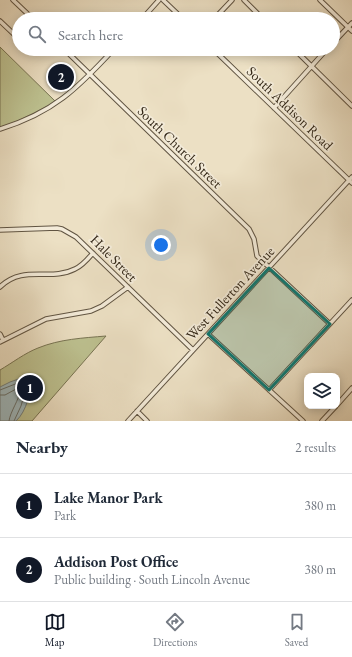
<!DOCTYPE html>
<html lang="en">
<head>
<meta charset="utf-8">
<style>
  body { margin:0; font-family:"EB Garamond",serif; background:#f2f2f3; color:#1f2937 }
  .controls { position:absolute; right:12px; bottom:12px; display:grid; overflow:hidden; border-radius:8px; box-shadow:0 2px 10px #0003 }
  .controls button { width:36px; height:36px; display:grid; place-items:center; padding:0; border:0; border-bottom:1px solid #e0e1e3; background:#fff; color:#1f2937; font:20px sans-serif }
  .you { position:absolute; left:161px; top:245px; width:14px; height:14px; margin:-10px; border:3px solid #fff; border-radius:50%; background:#1a73e8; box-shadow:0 0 0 6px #1a73e833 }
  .badge { display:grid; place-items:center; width:26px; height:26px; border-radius:50%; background:#111827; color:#fff; font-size:13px; font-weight:700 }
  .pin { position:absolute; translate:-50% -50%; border:2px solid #fff; box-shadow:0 1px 4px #0006 }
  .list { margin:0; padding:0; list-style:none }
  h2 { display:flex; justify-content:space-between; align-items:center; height:52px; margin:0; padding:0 16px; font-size:17px }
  h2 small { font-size:13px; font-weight:400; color:#747a83 }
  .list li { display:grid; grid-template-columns:26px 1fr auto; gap:12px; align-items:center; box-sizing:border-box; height:64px; padding:0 16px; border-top:1px solid #e0e1e3 }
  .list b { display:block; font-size:15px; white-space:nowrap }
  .list p { margin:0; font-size:13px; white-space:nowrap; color:#747a83 }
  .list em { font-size:13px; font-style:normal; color:#747a83 }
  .icon { flex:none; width:22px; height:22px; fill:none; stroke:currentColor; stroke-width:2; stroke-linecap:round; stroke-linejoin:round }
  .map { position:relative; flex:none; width:352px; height:421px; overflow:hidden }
  .search { position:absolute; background:#fff; box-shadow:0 2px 10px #0003; left:12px; right:12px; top:12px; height:44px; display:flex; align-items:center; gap:10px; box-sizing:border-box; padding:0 14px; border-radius:22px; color:#747a83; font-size:15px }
  .sheet { height:180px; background:#fff }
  nav { display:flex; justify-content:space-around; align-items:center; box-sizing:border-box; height:56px; border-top:1px solid #e0e1e3; background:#fff; font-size:11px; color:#747a83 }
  nav a { display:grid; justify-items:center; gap:2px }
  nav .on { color:#111827 }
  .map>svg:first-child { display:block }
</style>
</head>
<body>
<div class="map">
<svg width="352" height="421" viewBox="0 0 352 421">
  <rect width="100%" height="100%" fill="#ece0c4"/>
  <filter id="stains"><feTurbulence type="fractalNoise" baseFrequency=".005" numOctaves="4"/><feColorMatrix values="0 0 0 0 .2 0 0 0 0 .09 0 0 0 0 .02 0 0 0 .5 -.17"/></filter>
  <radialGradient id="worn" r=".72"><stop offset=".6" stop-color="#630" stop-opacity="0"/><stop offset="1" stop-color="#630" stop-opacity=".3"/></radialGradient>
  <path fill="#bdc190" stroke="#787453" d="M 0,47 L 56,102 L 12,124 L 0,127 Z
    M 106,336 L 32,421 L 0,421 L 0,370 C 12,363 25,353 38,348 C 60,339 83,338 106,336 Z"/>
  <path fill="#9fbac0" stroke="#737f7c" d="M 27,376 L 33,379 C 30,392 27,411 16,421 L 0,421 L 0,387 L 10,382 Z"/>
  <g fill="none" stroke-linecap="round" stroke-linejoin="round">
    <path stroke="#68706b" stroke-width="1" d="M 0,390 L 23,381 L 27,380 L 28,381 L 21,406 L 14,421
      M 0,395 L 5,395 L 18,388 L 21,389 C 19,400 10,412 9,421"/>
    <g stroke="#605442" stroke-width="5.5">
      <path id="minor" d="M 13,0 L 33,19
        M 163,0 L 183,19
        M 244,0 L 263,19
        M 320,0 L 352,31
        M 142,19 L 159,0
        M 214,19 L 232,0
        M 0,21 L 19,39
        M 333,43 L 352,23
        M 29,49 L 30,50 L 31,49
        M 64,49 L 249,229 L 254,239 L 257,256 L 330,324
        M 213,49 L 352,183
        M 294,49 L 352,106
        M 274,108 L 327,49
        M 0,129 C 53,113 78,88 114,49
        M 0,230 L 57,228 L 62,229 L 76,237 L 193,350
        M 0,287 C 24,264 50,282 75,269 C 82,266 88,259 93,253
        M 0,334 L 3,340
        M 208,334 L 303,421
        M 0,342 L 46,319 L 91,311 L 102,306 L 128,287
        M 269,390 L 352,300
        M 337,405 L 352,388
        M 137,411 L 147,421
        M 128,421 L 352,177
        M 322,421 L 336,406"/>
    </g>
    <use href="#minor" stroke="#f3ebd9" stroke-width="3.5"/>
  </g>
  <path fill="#0f766e" fill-opacity="0.2" stroke="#0f766e" stroke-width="3" stroke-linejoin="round" d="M 269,268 L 330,324 L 269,390 L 208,334 Z"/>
  <g text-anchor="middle" stroke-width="3.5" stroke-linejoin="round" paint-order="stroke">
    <g font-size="14" fill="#322616" stroke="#f3ebd9">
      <text transform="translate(290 108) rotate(44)" y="5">South Addison Road</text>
      <text transform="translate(180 147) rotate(44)" y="5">South Church Street</text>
      <text transform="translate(114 258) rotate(45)" y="5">Hale Street</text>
      <text transform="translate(230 293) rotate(-47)" y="5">West Fullerton Avenue</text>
    </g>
  </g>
  <rect width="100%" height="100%" filter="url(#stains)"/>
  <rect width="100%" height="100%" fill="url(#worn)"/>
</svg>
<div class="controls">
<button><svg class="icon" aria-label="layers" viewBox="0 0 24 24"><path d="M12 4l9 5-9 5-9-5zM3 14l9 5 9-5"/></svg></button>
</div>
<div class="you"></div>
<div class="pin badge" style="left:30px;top:388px">1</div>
<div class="pin badge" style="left:61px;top:77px">2</div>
<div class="search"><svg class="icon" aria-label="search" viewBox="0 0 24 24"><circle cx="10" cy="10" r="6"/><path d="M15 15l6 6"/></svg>Search here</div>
</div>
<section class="sheet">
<h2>Nearby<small>2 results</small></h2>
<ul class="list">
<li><span class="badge">1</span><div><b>Lake Manor Park</b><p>Park</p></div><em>380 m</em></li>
<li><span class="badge">2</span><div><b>Addison Post Office</b><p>Public building · South Lincoln Avenue</p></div><em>380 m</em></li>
</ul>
</section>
<nav>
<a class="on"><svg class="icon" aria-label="map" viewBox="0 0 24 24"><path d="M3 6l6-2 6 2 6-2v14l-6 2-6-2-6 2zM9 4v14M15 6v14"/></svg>Map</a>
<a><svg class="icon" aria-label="directions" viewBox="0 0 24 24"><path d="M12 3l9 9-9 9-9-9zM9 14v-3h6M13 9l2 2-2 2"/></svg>Directions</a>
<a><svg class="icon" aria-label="saved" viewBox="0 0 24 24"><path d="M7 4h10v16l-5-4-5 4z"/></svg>Saved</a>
</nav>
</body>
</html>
